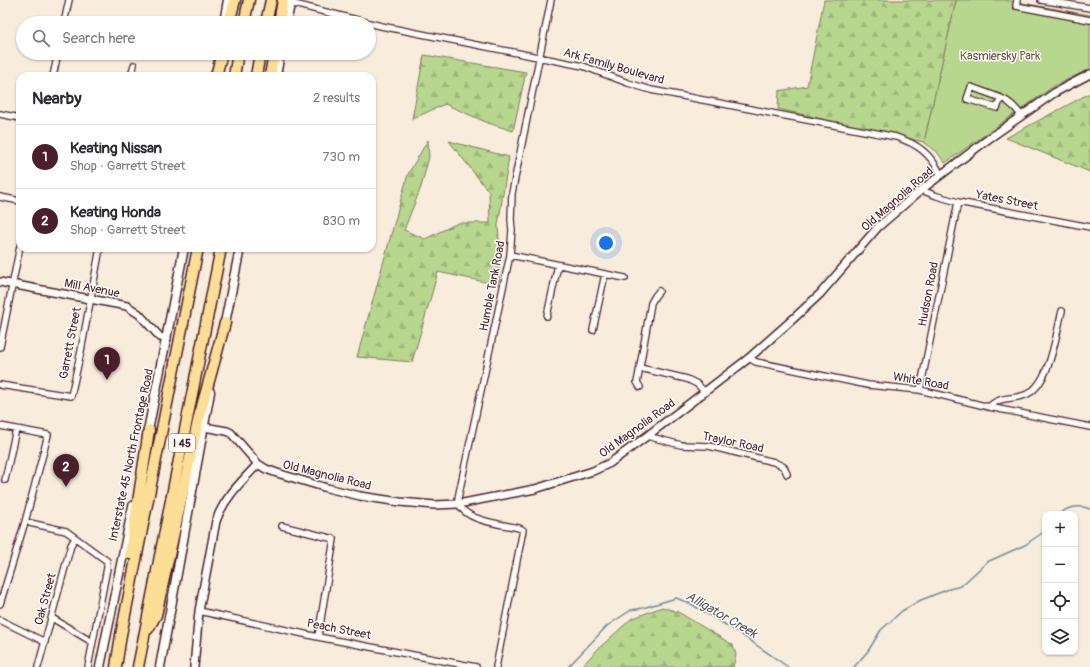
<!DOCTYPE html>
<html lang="en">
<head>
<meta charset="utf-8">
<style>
  body { margin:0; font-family:Pangolin,sans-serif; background:#f7f7f7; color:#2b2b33 }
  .controls { position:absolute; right:12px; bottom:12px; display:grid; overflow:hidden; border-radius:8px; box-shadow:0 1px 3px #0004 }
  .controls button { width:36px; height:36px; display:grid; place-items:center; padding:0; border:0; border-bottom:1px solid #e1e1e2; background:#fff; color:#2b2b33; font:20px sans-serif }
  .you { position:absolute; left:606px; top:243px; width:14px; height:14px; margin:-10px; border:3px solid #fff; border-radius:50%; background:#1a73e8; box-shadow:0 0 0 6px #1a73e833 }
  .badge { display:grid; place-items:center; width:26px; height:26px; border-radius:50%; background:#4a1f2b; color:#fff; font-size:13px; font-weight:700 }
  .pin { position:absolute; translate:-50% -33px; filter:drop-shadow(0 1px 2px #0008) }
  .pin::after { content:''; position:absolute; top:21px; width:14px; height:12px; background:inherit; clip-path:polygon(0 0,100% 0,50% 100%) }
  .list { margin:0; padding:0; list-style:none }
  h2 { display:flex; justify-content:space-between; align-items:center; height:52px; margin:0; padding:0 16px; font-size:17px }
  h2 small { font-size:13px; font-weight:400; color:#7c7c81 }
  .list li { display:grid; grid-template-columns:26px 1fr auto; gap:12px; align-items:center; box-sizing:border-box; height:64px; padding:0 16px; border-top:1px solid #e1e1e2 }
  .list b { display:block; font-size:15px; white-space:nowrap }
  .list p { margin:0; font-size:13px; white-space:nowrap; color:#7c7c81 }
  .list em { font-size:13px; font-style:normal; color:#7c7c81 }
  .icon { flex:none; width:22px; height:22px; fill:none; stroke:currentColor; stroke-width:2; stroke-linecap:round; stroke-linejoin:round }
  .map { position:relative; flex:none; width:1090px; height:667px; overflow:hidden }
  .search { position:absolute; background:#fff; box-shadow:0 1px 3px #0004; left:16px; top:16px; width:360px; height:44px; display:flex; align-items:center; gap:10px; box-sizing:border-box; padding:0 14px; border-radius:22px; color:#7c7c81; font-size:15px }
  .panel { position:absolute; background:#fff; box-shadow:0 1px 3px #0004; left:16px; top:72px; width:360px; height:180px; border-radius:12px }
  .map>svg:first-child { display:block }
</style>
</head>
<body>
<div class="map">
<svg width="1090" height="667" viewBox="0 0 1090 667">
  <defs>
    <pattern id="forest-firs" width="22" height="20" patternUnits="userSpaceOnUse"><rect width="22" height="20" fill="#b7d68e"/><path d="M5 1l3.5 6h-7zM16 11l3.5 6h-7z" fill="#9fb77b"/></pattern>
  </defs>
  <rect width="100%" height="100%" fill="#f8ecdc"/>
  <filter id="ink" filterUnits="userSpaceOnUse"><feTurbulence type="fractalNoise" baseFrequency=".025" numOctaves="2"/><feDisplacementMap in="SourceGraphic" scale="8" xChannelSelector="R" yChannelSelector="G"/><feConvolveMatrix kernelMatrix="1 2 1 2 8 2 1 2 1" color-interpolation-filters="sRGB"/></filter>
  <g filter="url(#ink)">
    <path fill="#b7d68e" stroke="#807a5c" d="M 956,0 L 1005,0 L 1090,15 L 1090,69 L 1054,86 L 945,163 L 937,152 L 924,142 Z"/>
    <path fill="url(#forest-firs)" stroke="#807a5c" d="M 824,0 L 956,0 L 924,142 L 778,109 L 779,91 L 807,86 Z
      M 424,55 L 526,72 L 513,131 L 488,123 L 445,104 L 412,119 Z
      M 1090,93 L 1090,172 L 1006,138 Z
      M 428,140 L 429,157 L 421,187 L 404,230 L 425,239 L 458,223 L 490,223 L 489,192 L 449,141 L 509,157 L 498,225 L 500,255 L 499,285 L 438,272 L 412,362 L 357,357 L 408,174 Z
      M 662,607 L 678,612 L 733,645 L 736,655 L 733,667 L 581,667 L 598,649 L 631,619 Z"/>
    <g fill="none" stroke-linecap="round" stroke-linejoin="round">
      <path stroke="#708e9c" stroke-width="1.5" d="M 1059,514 C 1068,507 1079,505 1090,509
        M 568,667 L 607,626 L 631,610 L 643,608 L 676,598 L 691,604 L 739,633 L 788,667
        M 854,667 L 868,651 L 881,630 L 902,611 L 921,600 L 949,589 L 961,586 L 987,562 L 1025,545 L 1045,531"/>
      <g stroke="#4a1f2b" stroke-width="8">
        <path id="minor" d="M 1017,0 L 1016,6 L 1090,20
          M 1041,0 L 1090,8
          M 290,3 L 381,26 L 583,66 L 628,83 L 651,90 L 896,137 C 918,144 931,154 941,175
          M 64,23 L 69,0
          M 53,76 L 58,53
          M 131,76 L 134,65
          M 1001,98 L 997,108 L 967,99 L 971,87 L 1001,98 C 1010,101 1016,109 1022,116
          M 0,114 L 20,118
          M 921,190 L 937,196 L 958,202 L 1090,227
          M 0,197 L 20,201
          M 510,255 L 625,278
          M 547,316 L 558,265
          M 593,330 L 605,274
          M 0,347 L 20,246
          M 749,358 L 756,362 L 868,385 L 920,390 L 989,407 L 1090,427
          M 640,368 L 687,379 L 697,384 L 704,391
          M 0,385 L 71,396 L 81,351 L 100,248
          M 640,387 L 637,382 L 638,378 L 651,303 L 655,296 L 659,291
          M 920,390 L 958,202
          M 989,407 C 999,396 1012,400 1025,395 C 1050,386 1056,334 1062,311
          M 0,426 L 48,435 L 25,522 L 0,604
          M 647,436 L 681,445 L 709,446 L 774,462 L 784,467 L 787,474
          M 5,480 L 16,429
          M 30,523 L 66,531 L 107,561 L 107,568 L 88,667
          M 282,526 L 334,539 L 318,637
          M 199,611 L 318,637 L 476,667
          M 52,618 L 92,642
          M 0,620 L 45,642
          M 38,667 L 71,545 L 75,538
          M 496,667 L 523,530 L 519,528 C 502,524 458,521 458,498 L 510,255 L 512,230 L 511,219 L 512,193 L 551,0"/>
      </g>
      <g stroke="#4a1f2b" stroke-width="10">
        <path id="tertiary" d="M 0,282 L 127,306 L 139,314 L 160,337 L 167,339
          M 204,427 L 227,431 L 231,433 L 258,464
          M 194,667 L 199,611 L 216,521 C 224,498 241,482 258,464 L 266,469 L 277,473 L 327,488 L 360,496 L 400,502 L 435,505 L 458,504 L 535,489 L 593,471 L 610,463 L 647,436 L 749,358 L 793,319 L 820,294 L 878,227 L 921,190 L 987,140 L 1054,93 L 1090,74"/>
      </g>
      <g stroke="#4a1f2b" stroke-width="11">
        <path id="secondary" d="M 224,23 L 228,0
          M 286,23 L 291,0
          M 276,76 L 280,53
          M 224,328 L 240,248
          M 147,436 L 184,248
          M 100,667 L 133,506
          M 160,667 L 210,392"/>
      </g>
      <g stroke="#4a1f2b" stroke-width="13">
        <path id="motorway" d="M 229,23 L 235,0
          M 244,23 L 249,0
          M 266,23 L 271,0
          M 279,23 L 283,0
          M 216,76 L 222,53
          M 234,76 L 238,53
          M 256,76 L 260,53
          M 270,76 L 274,53
          M 130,554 L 149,430
          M 148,629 L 156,615 L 199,417 L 225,323
          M 116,667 L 121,635 L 198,248
          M 138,667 L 221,248"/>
      </g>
      <use href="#minor" stroke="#fdfcf7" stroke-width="5.5"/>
      <use href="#tertiary" stroke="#fdfcf7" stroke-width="7"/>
      <use href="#secondary" stroke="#fdfcf7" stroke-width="8"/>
      <use href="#motorway" stroke="#fcde96" stroke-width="10"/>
    </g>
  </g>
  <g text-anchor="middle" stroke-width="3" stroke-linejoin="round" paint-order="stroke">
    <rect fill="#fdfcf7" stroke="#806168" stroke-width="1" x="169" y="434" width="26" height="18" rx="3"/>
    <g font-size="11" font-weight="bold" fill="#4a1f2b">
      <text x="182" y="447">I 45</text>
    </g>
    <g font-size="12" fill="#6b5649" stroke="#fdfcf7">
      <text x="1000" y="60">Kasmiersky Park</text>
    </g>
    <g font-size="12" fill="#4a1f2b" stroke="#fdfcf7">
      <text transform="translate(614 66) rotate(16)" y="4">Ark Family Boulevard</text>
      <text transform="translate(897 199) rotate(-41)" y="4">Old Magnolia Road</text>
      <text transform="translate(1007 200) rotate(11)" y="4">Yates Street</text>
      <text transform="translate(492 286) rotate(-79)" y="4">Humble Tank Road</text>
      <text transform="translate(92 288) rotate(11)" y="4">Mill Avenue</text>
      <text transform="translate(928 294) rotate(-79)" y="4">Hudson Road</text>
      <text transform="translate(70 343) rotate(-79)" y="4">Garrett Street</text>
      <text transform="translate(921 381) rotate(10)" y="4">White Road</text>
      <text transform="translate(637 428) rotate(-36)" y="4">Old Magnolia Road</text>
      <text transform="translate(733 442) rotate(12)" y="4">Traylor Road</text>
      <text transform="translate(131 455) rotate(-78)" y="4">Interstate 45 North Frontage Road</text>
      <text transform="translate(327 475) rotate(14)" y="4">Old Magnolia Road</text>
      <text transform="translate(45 599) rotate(-75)" y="4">Oak Street</text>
      <text transform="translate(339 629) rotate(11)" y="4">Peach Street</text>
    </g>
    <g font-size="13" font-style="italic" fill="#5d5663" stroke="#fdfcf7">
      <text transform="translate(722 614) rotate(30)" y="5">Alligator Creek</text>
    </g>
  </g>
</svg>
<div class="controls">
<button>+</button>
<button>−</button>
<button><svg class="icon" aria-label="locate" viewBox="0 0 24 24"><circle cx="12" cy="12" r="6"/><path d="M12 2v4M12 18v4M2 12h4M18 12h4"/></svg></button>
<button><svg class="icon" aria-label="layers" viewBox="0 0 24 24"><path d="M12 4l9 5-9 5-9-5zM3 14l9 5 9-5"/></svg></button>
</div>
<div class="you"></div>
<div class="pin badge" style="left:107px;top:380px">1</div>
<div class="pin badge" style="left:66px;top:487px">2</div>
<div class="search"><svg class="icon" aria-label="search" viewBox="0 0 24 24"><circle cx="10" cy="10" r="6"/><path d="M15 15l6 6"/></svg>Search here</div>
<section class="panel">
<h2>Nearby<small>2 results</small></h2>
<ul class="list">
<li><span class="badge">1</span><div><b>Keating Nissan</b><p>Shop · Garrett Street</p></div><em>730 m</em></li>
<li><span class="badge">2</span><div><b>Keating Honda</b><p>Shop · Garrett Street</p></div><em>830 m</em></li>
</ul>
</section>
</div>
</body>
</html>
